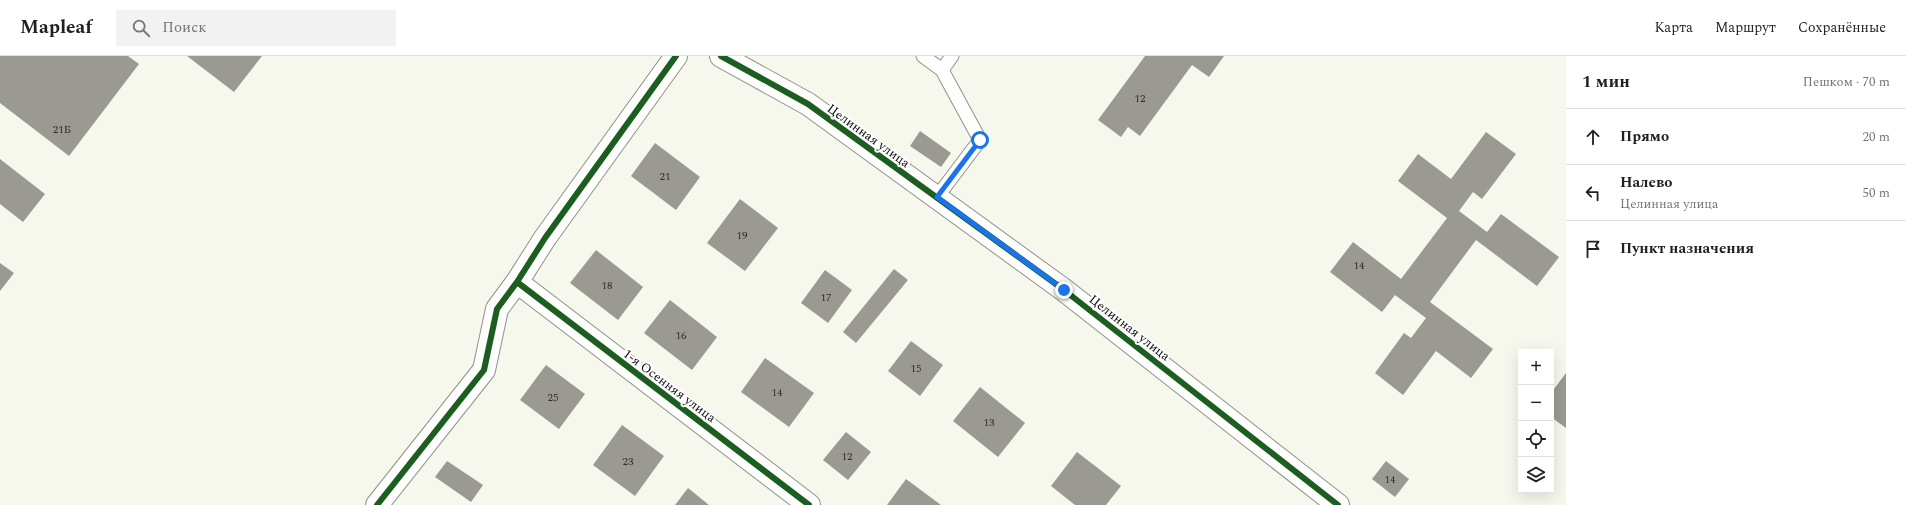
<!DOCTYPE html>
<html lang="ru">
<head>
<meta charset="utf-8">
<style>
  body { margin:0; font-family:Spectral,serif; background:#f2f2f2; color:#202124 }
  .controls { position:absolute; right:12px; bottom:12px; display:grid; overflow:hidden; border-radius:0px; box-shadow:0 4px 16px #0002 }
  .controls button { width:36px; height:36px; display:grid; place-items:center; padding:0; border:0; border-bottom:1px solid #e0e0e0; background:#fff; color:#202124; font:20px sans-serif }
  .stop { position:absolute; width:12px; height:12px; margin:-9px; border:3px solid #1a73e8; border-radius:50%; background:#fff }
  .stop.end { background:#1a73e8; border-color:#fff; box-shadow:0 1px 4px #0008 }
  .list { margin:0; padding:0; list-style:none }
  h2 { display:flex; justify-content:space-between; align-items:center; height:52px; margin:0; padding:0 16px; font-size:17px }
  h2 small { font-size:13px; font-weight:400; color:#757577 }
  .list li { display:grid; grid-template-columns:26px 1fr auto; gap:12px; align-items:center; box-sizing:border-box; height:56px; padding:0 16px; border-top:1px solid #e0e0e0 }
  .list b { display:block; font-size:15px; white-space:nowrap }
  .list p { margin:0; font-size:13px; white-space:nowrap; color:#757577 }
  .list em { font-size:13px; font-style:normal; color:#757577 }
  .icon { flex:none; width:22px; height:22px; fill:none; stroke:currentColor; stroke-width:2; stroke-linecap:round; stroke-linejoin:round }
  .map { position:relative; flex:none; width:1566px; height:449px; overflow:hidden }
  header { display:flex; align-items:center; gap:24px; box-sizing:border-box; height:56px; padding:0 20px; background:#fff; border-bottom:1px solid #e0e0e0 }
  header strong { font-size:19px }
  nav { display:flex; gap:22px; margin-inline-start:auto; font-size:14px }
  .search { width:280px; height:36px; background:#f2f2f2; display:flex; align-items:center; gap:10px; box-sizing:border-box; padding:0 14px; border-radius:0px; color:#757577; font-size:15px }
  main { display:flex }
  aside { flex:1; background:#fff }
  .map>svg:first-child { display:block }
</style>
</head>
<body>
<header>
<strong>Mapleaf</strong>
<div class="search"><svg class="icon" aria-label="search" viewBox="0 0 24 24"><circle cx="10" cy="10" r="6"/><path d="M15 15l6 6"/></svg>Поиск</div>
<nav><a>Карта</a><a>Маршрут</a><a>Сохранённые</a></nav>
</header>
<main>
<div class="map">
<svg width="1566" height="449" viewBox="0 0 1566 449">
  <rect width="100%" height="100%" fill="#f6f8ed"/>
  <path fill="#9a9a93" d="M 0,0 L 128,0 L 139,8 L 69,100 L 0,47 Z
    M 187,0 L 262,0 L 234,36 Z
    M 1145,0 L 1224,0 L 1209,21 L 1192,9 L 1140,80 L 1128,71 L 1121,81 L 1098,64 Z
    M 920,75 L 951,97 L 941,111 L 910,90 Z
    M 1486,76 L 1516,98 L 1482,143 L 1473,136 L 1459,155 L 1487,176 L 1501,158 L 1559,201 L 1537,230 L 1476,184 L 1430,246 L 1493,293 L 1471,322 L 1436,295 L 1403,339 L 1375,317 L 1404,277 L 1411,282 L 1426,262 L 1395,239 L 1382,256 L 1330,216 L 1353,186 L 1401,223 L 1447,162 L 1398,125 L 1418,98 L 1451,123 Z
    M 655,87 L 700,121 L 676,154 L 631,120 Z
    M 0,103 L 45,138 L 23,166 L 0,148 Z
    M 740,143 L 778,172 L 745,215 L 707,187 Z
    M 596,194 L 643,231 L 618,264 L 570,227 Z
    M 0,207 L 14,217 L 0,235 Z
    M 894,213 L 908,224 L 856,287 L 843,276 Z
    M 825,214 L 852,234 L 828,267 L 801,247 Z
    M 670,244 L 717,281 L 692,314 L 644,277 Z
    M 911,285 L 943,309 L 920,340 L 888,315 Z
    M 765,302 L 814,337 L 789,371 L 741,336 Z
    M 546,309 L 585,338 L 559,373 L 520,344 Z
    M 1566,317 L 1566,372 L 1551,361 L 1551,337 Z
    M 980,331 L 1025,367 L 998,401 L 953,365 Z
    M 622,369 L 664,400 L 635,440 L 593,409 Z
    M 846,376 L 871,396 L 848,424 L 823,404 Z
    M 1077,396 L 1121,430 L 1106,449 L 1075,449 L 1051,430 Z
    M 447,405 L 483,429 L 471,446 L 435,421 Z
    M 1386,405 L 1409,423 L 1395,441 L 1372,423 Z
    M 906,423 L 941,449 L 887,449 Z
    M 688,432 L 709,449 L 675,449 Z"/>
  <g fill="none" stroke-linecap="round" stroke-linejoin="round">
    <g stroke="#90918c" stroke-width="15">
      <path id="service" d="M 923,0 L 942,14 L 980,84 L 937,141
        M 942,14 L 952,0"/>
    </g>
    <g stroke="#90918c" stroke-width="24">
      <path id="minor" d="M 721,0 L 808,48 L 1064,234 L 1338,449
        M 517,226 L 809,449
        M 377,449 L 484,314 L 497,253 L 517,226 L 545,182 L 676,0"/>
    </g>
    <use href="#service" stroke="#fefefc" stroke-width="13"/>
    <use href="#minor" stroke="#fefefc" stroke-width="22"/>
    <g stroke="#fff" stroke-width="8">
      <path id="cycleway" d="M 721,0 L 808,48 L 1064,234 L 1338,449
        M 517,226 L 809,449
        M 377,449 L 484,314 L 497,253 L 517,226 L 545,182 L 676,0"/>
    </g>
    <use href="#cycleway" stroke="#1b5e20" stroke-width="6"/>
  </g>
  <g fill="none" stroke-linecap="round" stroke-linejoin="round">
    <path stroke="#1a73e8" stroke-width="5" d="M 980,84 L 937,141 L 1064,234"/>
  </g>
  <g text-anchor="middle" stroke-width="4" stroke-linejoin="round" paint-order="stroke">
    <g font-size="11" fill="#2e2e2c">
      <text x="1140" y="46">12</text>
      <text x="62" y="77">21Б</text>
      <text x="665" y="124">21</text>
      <text x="742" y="183">19</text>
      <text x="1359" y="213">14</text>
      <text x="607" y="233">18</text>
      <text x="826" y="245">17</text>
      <text x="681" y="283">16</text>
      <text x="916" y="316">15</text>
      <text x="777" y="340">14</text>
      <text x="553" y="345">25</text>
      <text x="989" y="370">13</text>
      <text x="847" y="404">12</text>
      <text x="628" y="409">23</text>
      <text x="1390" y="427">14</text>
    </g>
    <g font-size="13" fill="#0a0a0a" stroke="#fff">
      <text transform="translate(869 79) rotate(36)" y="5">Целинная улица</text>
      <text transform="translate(1130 271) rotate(38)" y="5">Целинная улица</text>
      <text transform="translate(670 329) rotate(37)" y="5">1-я Осенняя улица</text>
    </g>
  </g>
</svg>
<div class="controls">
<button>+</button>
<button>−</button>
<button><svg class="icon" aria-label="locate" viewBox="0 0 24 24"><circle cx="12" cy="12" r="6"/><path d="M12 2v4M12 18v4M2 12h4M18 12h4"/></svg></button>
<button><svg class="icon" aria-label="layers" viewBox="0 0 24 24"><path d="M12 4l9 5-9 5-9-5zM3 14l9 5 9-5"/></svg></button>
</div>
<div class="stop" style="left:980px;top:84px"></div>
<div class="stop end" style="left:1064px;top:234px"></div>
</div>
<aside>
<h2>1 мин<small>Пешком · 70 m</small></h2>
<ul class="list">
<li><svg class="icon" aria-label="ahead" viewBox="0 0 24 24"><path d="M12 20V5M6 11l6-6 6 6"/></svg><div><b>Прямо</b></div><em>20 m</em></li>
<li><svg class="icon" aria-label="left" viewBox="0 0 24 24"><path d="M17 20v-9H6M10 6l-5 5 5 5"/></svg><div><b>Налево</b><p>Целинная улица</p></div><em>50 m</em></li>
<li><svg class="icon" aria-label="arrive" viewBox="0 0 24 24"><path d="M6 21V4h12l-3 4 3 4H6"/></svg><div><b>Пункт назначения</b></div></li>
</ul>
</aside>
</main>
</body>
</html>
